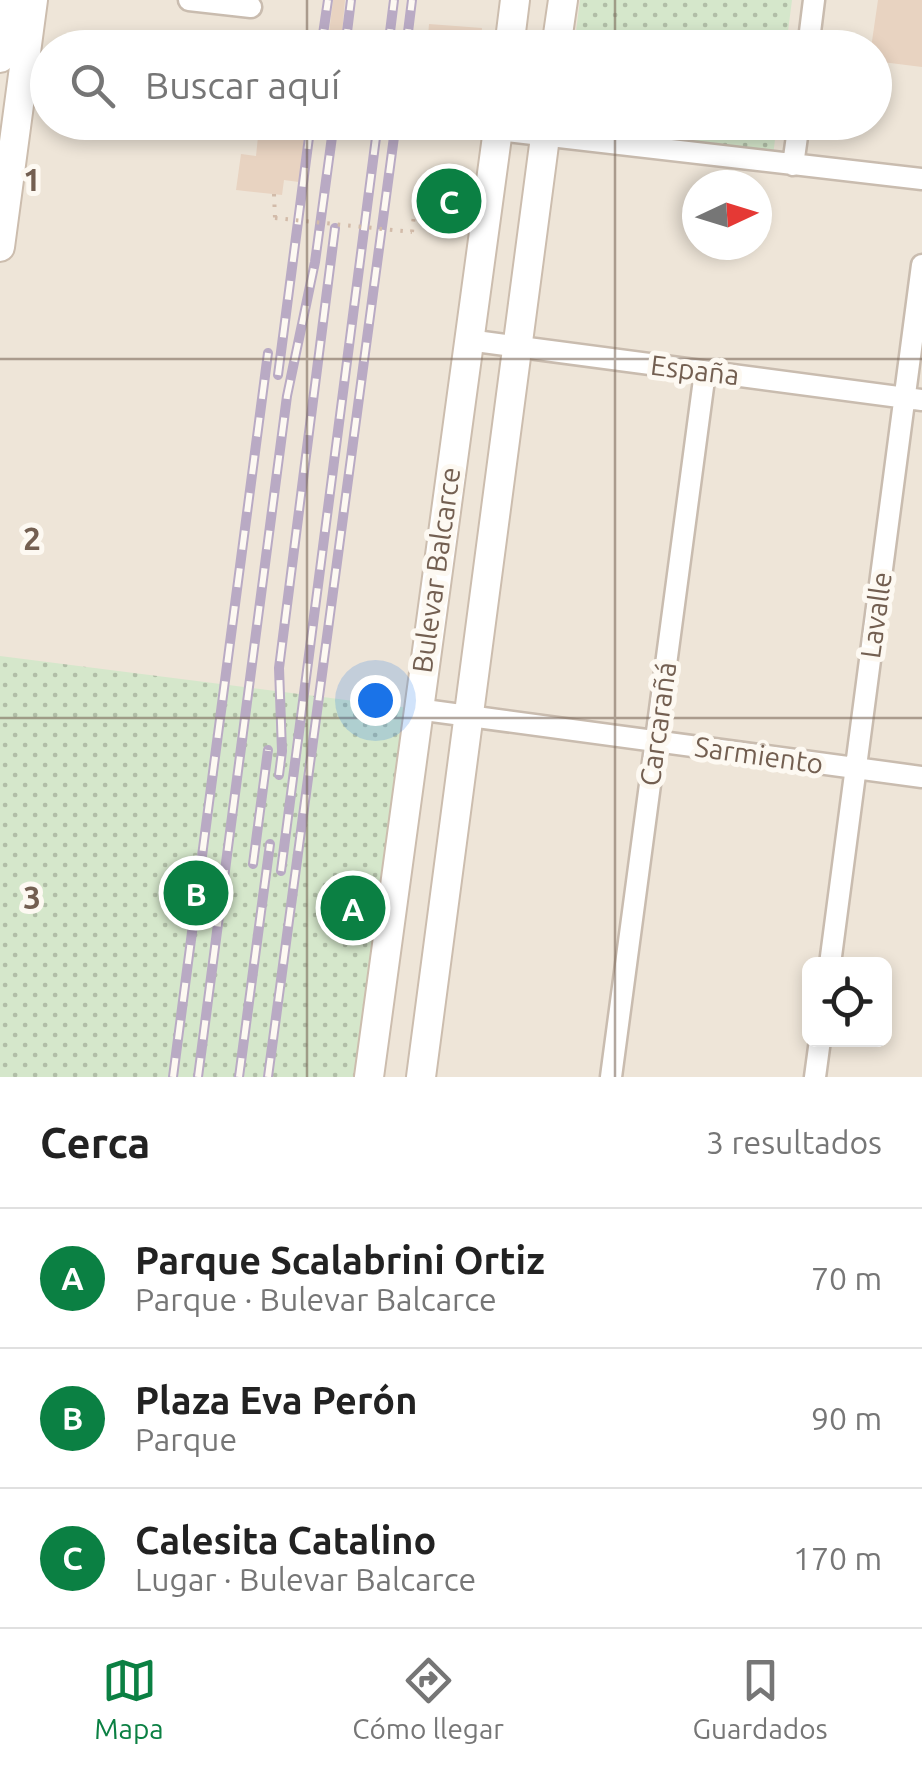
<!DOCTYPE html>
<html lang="es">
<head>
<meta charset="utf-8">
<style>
  body { margin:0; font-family:Ubuntu,sans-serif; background:#f6f6f6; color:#222 }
  .controls { position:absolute; right:30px; bottom:30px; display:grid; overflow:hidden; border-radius:15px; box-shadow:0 5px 15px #0003 }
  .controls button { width:90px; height:90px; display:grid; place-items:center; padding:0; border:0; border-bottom:2px solid #e0e0e0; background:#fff; color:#222; font:50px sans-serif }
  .compass { position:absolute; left:682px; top:170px; width:90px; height:90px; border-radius:50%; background:#fff; box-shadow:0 5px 15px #0003; rotate:86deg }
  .you { position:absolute; left:375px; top:700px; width:35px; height:35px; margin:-25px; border:8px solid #fff; border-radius:50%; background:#1a73e8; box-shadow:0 0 0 15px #1a73e833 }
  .badge { display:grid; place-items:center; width:65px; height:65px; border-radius:50%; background:#0b8043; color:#fff; font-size:32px; font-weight:700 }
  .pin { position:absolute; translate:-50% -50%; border:5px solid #fff; box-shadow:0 2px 10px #0006 }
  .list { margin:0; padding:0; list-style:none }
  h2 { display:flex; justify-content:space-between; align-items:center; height:130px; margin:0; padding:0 40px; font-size:42px }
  h2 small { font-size:32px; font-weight:400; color:#767676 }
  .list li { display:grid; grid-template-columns:65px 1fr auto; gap:30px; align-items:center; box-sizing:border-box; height:140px; padding:0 40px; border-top:2px solid #e0e0e0 }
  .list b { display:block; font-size:38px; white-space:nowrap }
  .list p { margin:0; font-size:32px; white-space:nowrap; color:#767676 }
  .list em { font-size:32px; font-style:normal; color:#767676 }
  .icon { flex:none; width:55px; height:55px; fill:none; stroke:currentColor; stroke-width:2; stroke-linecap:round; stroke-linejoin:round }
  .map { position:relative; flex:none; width:922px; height:1077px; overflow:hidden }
  .search { position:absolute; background:#fff; box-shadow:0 5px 15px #0003; left:30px; right:30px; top:30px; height:110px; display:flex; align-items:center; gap:25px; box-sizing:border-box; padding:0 35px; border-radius:55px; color:#767676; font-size:38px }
  .sheet { height:550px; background:#fff }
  nav { display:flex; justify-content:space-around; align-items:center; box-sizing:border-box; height:140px; border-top:2px solid #e0e0e0; background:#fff; font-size:28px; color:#767676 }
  nav a { display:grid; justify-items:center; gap:5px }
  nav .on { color:#0b8043 }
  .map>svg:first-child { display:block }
</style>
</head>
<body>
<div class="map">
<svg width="922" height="1077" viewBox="0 0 922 1077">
  <defs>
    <pattern id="park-dots" width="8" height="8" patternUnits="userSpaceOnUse" patternTransform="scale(2.5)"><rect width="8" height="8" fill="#d5e7cb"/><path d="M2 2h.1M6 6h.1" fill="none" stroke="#b1bea7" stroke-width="1.8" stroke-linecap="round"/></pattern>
  </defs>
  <rect width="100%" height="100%" fill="#faf5eb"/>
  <path fill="#eee5d8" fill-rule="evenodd" d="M 0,0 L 922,0 L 922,1077 L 0,1077 ZM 48,48 L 874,48 L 874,122 L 48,122 ZM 697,185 L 757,185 L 757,245 L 697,245 ZM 810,964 L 884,964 L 884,1040 L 810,1040 Z"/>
  <path fill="url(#park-dots)" d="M 580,0 L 792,0 L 786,47 L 574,47 Z
    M 565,122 L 777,123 L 773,156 L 564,130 Z
    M 0,656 L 417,709 L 369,1077 L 0,1077 Z"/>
  <path fill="#e8d3c1" d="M 333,0 L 345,0 L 342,34 L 329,33 Z
    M 878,0 L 922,0 L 922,67 L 874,61 L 874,48 L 871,48 Z
    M 429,24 L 482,28 L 481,48 L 427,48 Z
    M 245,122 L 306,122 L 299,182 L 284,180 L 282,195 L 236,190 L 241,154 L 256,156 L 259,127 L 245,125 Z"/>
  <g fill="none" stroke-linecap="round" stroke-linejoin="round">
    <g stroke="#c9bcaf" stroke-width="25">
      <path id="street" d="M 189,0 L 251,7
        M 808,48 L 814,0
        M 498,130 L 922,179
        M 793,165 L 799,122
        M 468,340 L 922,400
        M 417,709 L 922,777
        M 830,964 L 922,265
        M 611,1077 L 705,372
        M 815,1077 L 820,1040"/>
    </g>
    <g stroke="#ccbdae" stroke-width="32">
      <path id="secondary" d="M 509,48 L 515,0
        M 556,48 L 563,0
        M 0,58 L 8,0
        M 0,247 L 33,0
        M 369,1077 L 499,122
        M 421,1077 L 547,122"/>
    </g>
    <path stroke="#d2bba9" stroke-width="4" stroke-dasharray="2.5 8" stroke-linecap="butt" d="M 274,194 L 275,218
      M 412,232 L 414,215 L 462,221"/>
    <use href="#street" stroke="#fff" stroke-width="20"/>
    <use href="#secondary" stroke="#fff" stroke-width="28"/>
    <g stroke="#b9aac4" stroke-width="10">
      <path id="rail" d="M 321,48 L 328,0
        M 345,48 L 351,0
        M 388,48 L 394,0
        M 406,48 L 412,0
        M 278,375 L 311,122
        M 279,775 L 282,751 L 279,668 L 335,228
        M 253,864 L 268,750
        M 281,871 L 378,122
        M 173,1077 L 268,353
        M 198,1077 L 287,396 L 315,262 L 334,122
        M 239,1077 L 270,844
        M 268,1077 L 396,122"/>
    </g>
    <use href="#rail" stroke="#fdf9f2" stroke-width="6" stroke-dasharray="19" stroke-linecap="butt"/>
    <path stroke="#d2bba9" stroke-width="4" stroke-dasharray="2.5 8" stroke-linecap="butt" d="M 275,218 L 412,232"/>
  </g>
  <path fill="none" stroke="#735f51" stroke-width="2.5" stroke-opacity="0.55" d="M 307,0 L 307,48M 615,0 L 615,48M 307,122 L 307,1077M 615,122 L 615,1077M 0,359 L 922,359M 0,718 L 922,718"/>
  <g text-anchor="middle" stroke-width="10" stroke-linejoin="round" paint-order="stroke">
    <g font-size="28" fill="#735f51" stroke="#fdf9f2">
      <text transform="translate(695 370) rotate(7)" y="10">España</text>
      <text transform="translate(436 570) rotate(-82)" y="10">Bulevar Balcarce</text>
      <text transform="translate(876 615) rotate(-82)" y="10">Lavalle</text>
      <text transform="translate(658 724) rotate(-82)" y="10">Carcarañá</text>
      <text transform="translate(759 755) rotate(8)" y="10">Sarmiento</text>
    </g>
  </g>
  <g font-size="32" text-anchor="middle" font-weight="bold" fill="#735f51" stroke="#fdf9f2" stroke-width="10" stroke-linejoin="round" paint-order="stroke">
    <text x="32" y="191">1</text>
    <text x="32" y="550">2</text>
    <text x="32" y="909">3</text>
  </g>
</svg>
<div class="controls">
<button><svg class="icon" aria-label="locate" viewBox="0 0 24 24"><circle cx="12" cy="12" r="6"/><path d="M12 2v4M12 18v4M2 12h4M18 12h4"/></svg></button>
</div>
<svg class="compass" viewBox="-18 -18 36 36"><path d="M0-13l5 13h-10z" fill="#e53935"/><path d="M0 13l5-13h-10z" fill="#767676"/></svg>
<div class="you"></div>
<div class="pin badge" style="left:353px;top:908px">A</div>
<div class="pin badge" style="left:196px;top:893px">B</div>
<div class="pin badge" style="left:449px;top:201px">C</div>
<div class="search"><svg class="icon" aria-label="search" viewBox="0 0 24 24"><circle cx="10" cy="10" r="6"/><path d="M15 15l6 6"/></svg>Buscar aquí</div>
</div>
<section class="sheet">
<h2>Cerca<small>3 resultados</small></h2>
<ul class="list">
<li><span class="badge">A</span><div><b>Parque Scalabrini Ortiz</b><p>Parque · Bulevar Balcarce</p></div><em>70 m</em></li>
<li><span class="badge">B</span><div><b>Plaza Eva Perón</b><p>Parque</p></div><em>90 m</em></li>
<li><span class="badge">C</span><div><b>Calesita Catalino</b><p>Lugar · Bulevar Balcarce</p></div><em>170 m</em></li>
</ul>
</section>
<nav>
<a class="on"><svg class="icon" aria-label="map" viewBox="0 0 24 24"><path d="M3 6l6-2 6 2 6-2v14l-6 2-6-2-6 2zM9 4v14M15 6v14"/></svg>Mapa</a>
<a><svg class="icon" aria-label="directions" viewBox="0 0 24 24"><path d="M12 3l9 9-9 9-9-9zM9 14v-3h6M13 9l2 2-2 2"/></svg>Cómo llegar</a>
<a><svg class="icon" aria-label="saved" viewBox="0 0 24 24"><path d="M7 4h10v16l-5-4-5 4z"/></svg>Guardados</a>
</nav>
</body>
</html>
